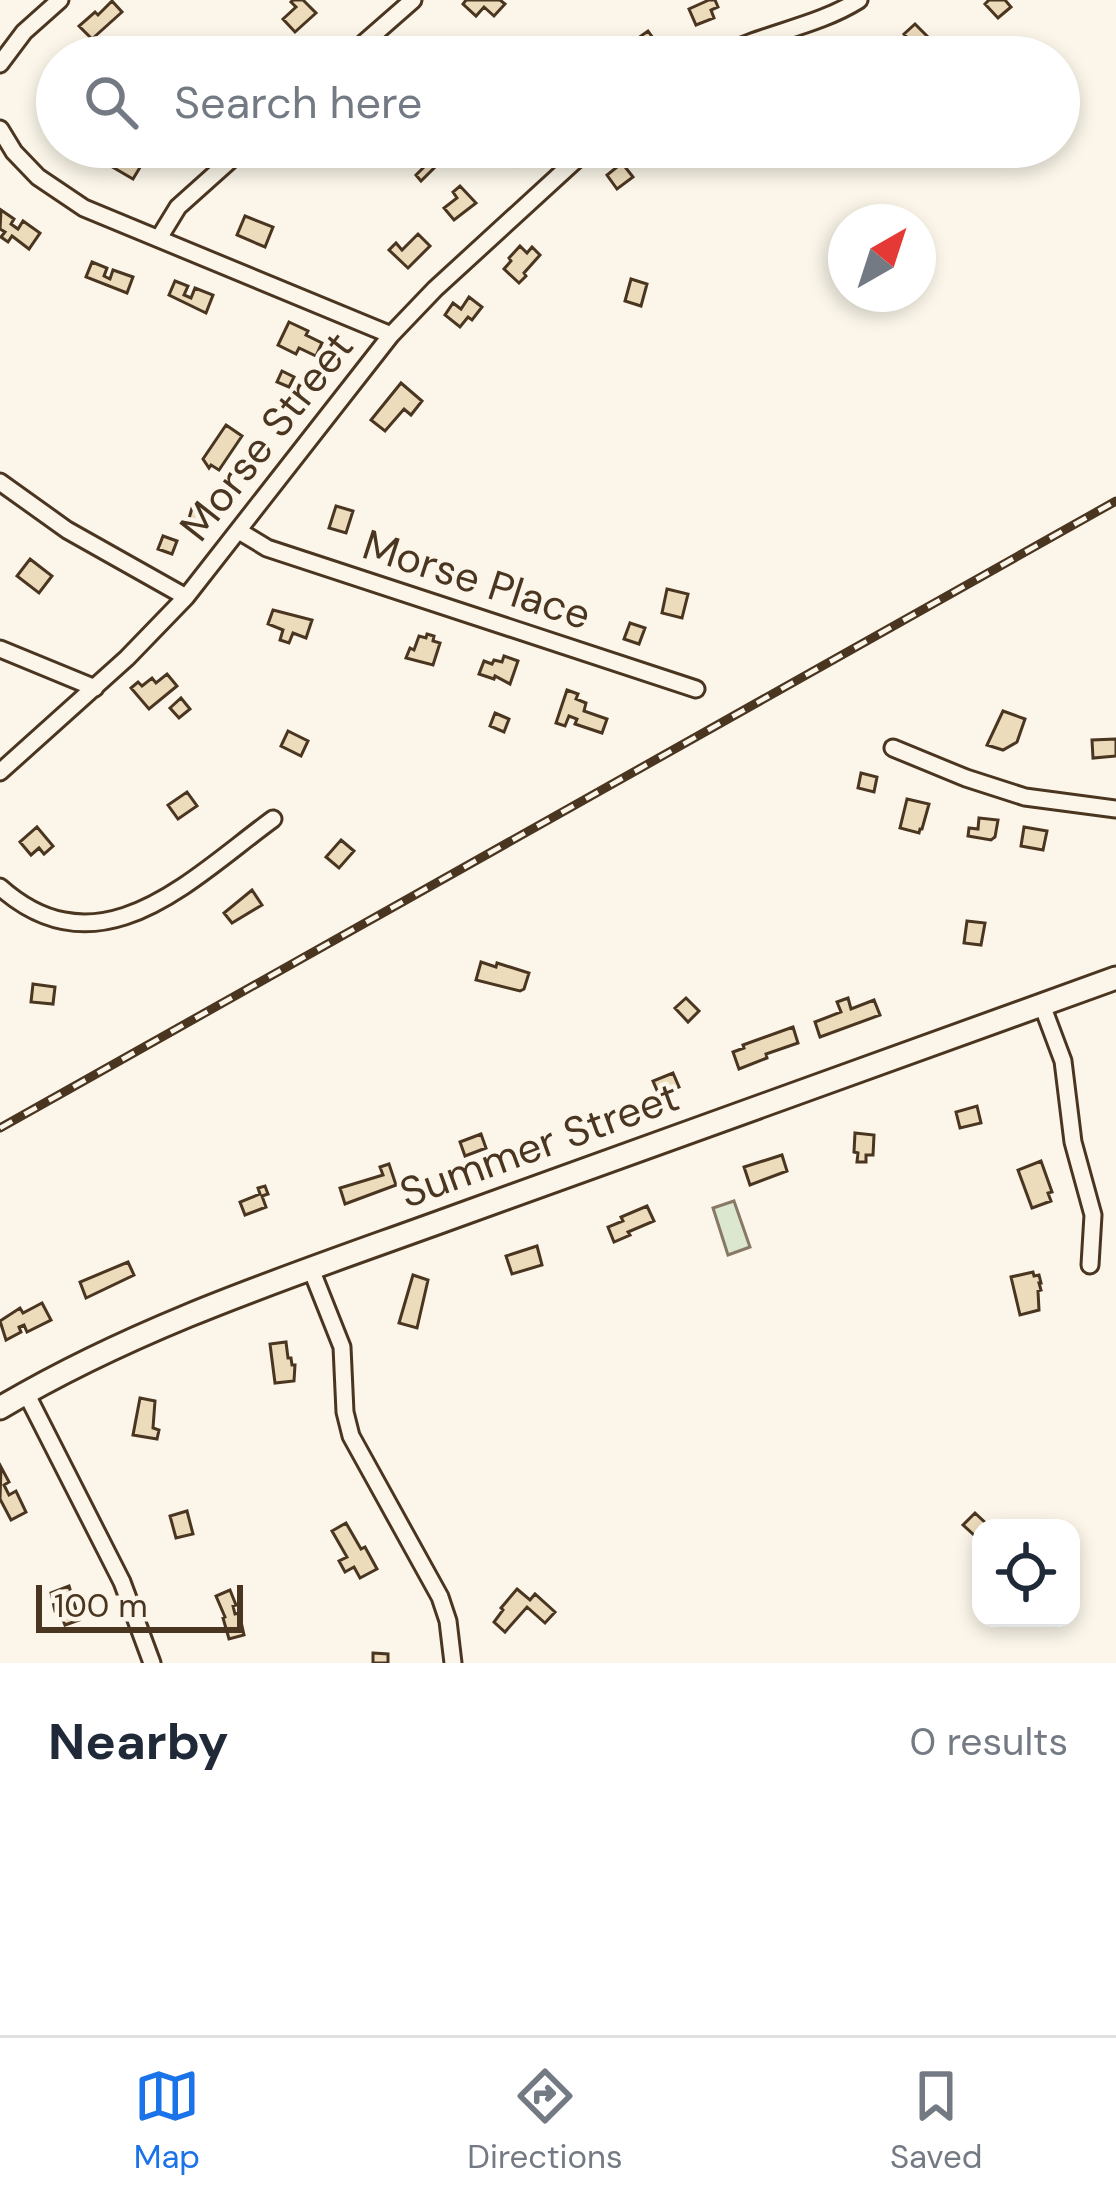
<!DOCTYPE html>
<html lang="en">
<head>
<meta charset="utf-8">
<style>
  body { margin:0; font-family:"DM Sans",sans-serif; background:#f6f6f7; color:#1f2937 }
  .controls { position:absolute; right:36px; bottom:36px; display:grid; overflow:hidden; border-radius:24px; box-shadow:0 6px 18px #0003 }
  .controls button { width:108px; height:108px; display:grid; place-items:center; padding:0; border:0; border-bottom:3px solid #e0e1e3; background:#fff; color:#1f2937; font:60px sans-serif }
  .compass { position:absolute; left:828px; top:204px; width:108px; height:108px; border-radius:50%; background:#fff; box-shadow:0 6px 18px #0003; rotate:39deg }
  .scale { position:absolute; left:36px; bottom:30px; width:207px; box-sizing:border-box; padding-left:12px; border:6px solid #4a3520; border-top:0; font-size:33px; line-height:42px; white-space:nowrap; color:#4a3520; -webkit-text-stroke:9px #fbf6e9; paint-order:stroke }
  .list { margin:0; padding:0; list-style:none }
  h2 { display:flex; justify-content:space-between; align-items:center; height:156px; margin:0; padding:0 48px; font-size:51px }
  h2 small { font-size:39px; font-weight:400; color:#747a83 }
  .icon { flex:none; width:66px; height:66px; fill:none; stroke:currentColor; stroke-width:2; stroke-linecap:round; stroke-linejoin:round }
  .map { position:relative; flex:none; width:1116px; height:1663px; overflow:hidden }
  .search { position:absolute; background:#fff; box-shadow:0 6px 18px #0003; left:36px; right:36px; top:36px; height:132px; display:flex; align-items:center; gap:30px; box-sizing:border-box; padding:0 42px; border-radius:66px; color:#747a83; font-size:45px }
  .sheet { height:372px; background:#fff }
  nav { display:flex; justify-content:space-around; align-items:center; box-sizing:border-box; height:168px; border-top:3px solid #e0e1e3; background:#fff; font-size:33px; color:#747a83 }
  nav a { display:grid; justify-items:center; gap:6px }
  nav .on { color:#1a73e8 }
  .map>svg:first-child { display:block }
</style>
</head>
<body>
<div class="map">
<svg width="1116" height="1663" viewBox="0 0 1116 1663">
  <rect width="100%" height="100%" fill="#fbf6e9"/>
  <path fill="#dce7d0" stroke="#887966" stroke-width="3" d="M 734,1201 L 750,1247 L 728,1255 L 713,1208 Z"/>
  <path fill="#ecdcbc" stroke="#4a3520" stroke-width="3" d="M 293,0 L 303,0 L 316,13 L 295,32 L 283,19 L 296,7 L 291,2 Z
    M 466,0 L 500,0 L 505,4 L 494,16 L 484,7 L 476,16 L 463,4 Z
    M 709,0 L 715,0 L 718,7 L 711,10 L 714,18 L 696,25 L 689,9 Z
    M 989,0 L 1005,0 L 1011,7 L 998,18 L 985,4 Z
    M 112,1 L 122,12 L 92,39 L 79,26 L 95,12 L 98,15 Z
    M 915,24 L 928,37 L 918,48 L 923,52 L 918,57 L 912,57 L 904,49 L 911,42 L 904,34 Z
    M 648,31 L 658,45 L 642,57 L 632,57 L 623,45 L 632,38 L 634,41 Z
    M 51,69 L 57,70 L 57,99 L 46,97 Z
    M 120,147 L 132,150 L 128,156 L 142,164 L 133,179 L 109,165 Z
    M 288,147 L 314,147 L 294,165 L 282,152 Z
    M 502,147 L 537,147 L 538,148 L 527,160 L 526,158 L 516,166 Z
    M 432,159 L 438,164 L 421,181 L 416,175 Z
    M 622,163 L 633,177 L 617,189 L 607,175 Z
    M 460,186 L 476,203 L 454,220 L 444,208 L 457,198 L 453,192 Z
    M 1,210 L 14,219 L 11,224 L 18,229 L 23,221 L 40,233 L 29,249 L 12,236 L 8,242 L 1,237 L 5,232 L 0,229 Z
    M 245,216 L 273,227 L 265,247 L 237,235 Z
    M 418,234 L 430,246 L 408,268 L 389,250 L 396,243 L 402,250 Z
    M 520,246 L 527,253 L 532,247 L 540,255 L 524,273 L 526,276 L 519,283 L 504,269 L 511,261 L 509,258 Z
    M 92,262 L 107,268 L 104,276 L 110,279 L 113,270 L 133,277 L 127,293 L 86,277 Z
    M 631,279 L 647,284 L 641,306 L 625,301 Z
    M 175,281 L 188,286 L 184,295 L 191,298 L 195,288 L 213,295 L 206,313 L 169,295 Z
    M 469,297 L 482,307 L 472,320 L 468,317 L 460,327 L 445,315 L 453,303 L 461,309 Z
    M 289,322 L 308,331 L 306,335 L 322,343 L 316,356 L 299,348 L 296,354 L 278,345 Z
    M 282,371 L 294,377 L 289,387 L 277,382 Z
    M 401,383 L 422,401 L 411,415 L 404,409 L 385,431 L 371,420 Z
    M 226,425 L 242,436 L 219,470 L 211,465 L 209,468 L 203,459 Z
    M 336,506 L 353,511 L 346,533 L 329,528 Z
    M 192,508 L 211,514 L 206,528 L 188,522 Z
    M 163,536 L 177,541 L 172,554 L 158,549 Z
    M 30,559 L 52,576 L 39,593 L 17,576 Z
    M 667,589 L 688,594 L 682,618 L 662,613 Z
    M 273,610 L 312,620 L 306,638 L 293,633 L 289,643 L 280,640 L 283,630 L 268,624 Z
    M 630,623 L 645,628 L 639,644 L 624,639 Z
    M 427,634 L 434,636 L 433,641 L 440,643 L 433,665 L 406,658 L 410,648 L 414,650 L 419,636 L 426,638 Z
    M 504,656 L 518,661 L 510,684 L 495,676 L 494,679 L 479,674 L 484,661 L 492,664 L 494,660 L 502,662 Z
    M 167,674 L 177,686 L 149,709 L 131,688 L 138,682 L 142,686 L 152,678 L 156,683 Z
    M 567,690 L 578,694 L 576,699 L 586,703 L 584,711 L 607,719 L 602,733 L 575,724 L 577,719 L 569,716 L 565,726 L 556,723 Z
    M 181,698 L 190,709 L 179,718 L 170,708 Z
    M 1003,711 L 1025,719 L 1017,742 L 1003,750 L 987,745 Z
    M 495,713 L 509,719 L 504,732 L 490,726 Z
    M 288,731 L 308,741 L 301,756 L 281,746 Z
    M 1116,739 L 1116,756 L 1093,758 L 1092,740 Z
    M 861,773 L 877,777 L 874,792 L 858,788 Z
    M 187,792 L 197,806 L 178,819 L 168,805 Z
    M 907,799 L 929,804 L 922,829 L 920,829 L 919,833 L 900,828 Z
    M 979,818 L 998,820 L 995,837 L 991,840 L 968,836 L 969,828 L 978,829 Z
    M 37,827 L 53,846 L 44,854 L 39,848 L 31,855 L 20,842 Z
    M 1024,827 L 1047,831 L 1043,850 L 1021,846 Z
    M 341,840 L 354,851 L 339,868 L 326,857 Z
    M 252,890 L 262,905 L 232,923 L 224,913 Z
    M 967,921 L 985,923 L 981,945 L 964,943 Z
    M 481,962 L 496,967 L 497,963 L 529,973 L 524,989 L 520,991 L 476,980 Z
    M 33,984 L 55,987 L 53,1004 L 31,1002 Z
    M 686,998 L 699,1011 L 688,1022 L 675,1008 Z
    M 848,998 L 851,1009 L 874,1000 L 880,1015 L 820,1037 L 815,1022 L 841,1012 L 837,1002 Z
    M 793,1027 L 798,1043 L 766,1054 L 767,1058 L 739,1069 L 733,1052 L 744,1048 L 743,1045 Z
    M 673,1073 L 679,1087 L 659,1095 L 653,1081 Z
    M 977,1106 L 981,1123 L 960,1128 L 956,1112 Z
    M 855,1133 L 874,1135 L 873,1155 L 866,1155 L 866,1162 L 857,1162 L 858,1153 L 854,1152 Z
    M 481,1134 L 486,1148 L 465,1156 L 460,1142 Z
    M 782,1155 L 787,1171 L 750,1185 L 744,1167 Z
    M 1041,1161 L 1052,1192 L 1048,1193 L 1051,1201 L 1032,1208 L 1018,1170 Z
    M 389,1164 L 396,1185 L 345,1204 L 340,1188 L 383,1175 L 380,1167 Z
    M 265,1186 L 268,1194 L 262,1196 L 266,1207 L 245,1215 L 240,1202 L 260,1194 L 258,1188 Z
    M 647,1206 L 654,1221 L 628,1232 L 630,1235 L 614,1242 L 608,1227 L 623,1221 L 621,1217 Z
    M 537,1246 L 542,1265 L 512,1274 L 506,1256 Z
    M 128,1262 L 134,1275 L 86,1298 L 80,1282 Z
    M 1033,1272 L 1034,1276 L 1039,1275 L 1041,1283 L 1039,1283 L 1041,1290 L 1038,1291 L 1039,1310 L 1020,1315 L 1011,1277 Z
    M 413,1275 L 428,1280 L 417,1328 L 399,1323 Z
    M 42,1303 L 51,1320 L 27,1332 L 24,1325 L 19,1327 L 21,1332 L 6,1340 L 0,1321 L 20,1308 L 23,1313 Z
    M 286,1342 L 288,1358 L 291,1358 L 292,1365 L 295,1365 L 294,1381 L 275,1383 L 270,1344 Z
    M 140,1398 L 155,1401 L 153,1428 L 159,1430 L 157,1439 L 133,1435 Z
    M 1,1467 L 9,1482 L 4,1485 L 9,1495 L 16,1491 L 26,1512 L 11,1520 L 0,1499 Z
    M 187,1511 L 193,1534 L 176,1538 L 170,1516 Z
    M 975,1513 L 991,1528 L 981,1528 L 981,1556 L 974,1556 L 975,1536 L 963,1525 Z
    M 346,1523 L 361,1549 L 365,1547 L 377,1569 L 360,1578 L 354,1567 L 345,1572 L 339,1561 L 347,1557 L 332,1531 Z
    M 69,1586 L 79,1620 L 65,1625 L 59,1610 L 55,1611 L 51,1593 Z
    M 517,1589 L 530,1600 L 535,1594 L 555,1612 L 545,1623 L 527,1607 L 505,1632 L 494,1622 L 503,1610 L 501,1608 Z
    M 230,1590 L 236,1605 L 233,1606 L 235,1614 L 239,1613 L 244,1635 L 229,1639 L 223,1618 L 225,1617 L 216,1596 Z
    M 373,1653 L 388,1654 L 388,1663 L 373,1663 Z"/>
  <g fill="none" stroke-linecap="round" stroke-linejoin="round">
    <g stroke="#4a3520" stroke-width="21">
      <path id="minor" d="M 348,57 L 413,0
        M 718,57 C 763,33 816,27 859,0
        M 0,64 L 24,32 L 60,0
        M 0,129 L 14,152 L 38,177 L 84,208 L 391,335
        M 159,238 L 178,207 L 245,147
        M 0,482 L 67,530 L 186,597
        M 239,531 L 267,548 L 696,689
        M 0,649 L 95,688
        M 893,748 L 966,778 L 1025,797 L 1116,809
        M 0,772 L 127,658 L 186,597 L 391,335 L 435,289 L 590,147
        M 0,887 C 100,976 191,879 273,819
        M 1042,1005 L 1063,1061 L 1073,1142 L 1093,1215 L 1090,1265
        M 311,1269 L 342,1347 L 345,1412 L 351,1436 L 440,1597 L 448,1621 L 453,1663
        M 26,1393 L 122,1582 L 152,1663"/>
    </g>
    <g stroke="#4a3520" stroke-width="27">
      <path id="major" d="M 0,1408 C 141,1324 297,1274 451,1218 C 672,1138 894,1058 1116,978"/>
    </g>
    <use href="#minor" stroke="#fbf6e9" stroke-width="15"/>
    <use href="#major" stroke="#fbf6e9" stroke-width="21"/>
    <g stroke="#4a3520" stroke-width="9">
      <path id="rail" d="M 0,1128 L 1116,501"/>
    </g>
    <use href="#rail" stroke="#fbf6e9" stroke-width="4.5" stroke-dasharray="14" stroke-linecap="butt"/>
  </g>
  <g text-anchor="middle" stroke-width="9" stroke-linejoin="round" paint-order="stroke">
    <g font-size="42" fill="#4a3520" stroke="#fbf6e9">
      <text transform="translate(266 436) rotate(-52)" y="15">Morse Street</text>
      <text transform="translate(477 579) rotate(18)" y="15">Morse Place</text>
      <text transform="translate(539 1144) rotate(-20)" y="15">Summer Street</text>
    </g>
  </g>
</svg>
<div class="controls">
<button><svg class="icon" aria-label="locate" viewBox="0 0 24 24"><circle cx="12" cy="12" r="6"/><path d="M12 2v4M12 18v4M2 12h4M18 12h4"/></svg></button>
</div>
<svg class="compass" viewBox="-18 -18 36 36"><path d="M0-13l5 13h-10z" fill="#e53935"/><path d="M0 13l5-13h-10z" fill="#747a83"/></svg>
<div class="scale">100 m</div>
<div class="search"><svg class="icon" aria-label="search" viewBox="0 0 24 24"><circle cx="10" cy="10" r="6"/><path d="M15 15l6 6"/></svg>Search here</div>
</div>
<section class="sheet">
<h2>Nearby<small>0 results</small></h2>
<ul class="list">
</ul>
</section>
<nav>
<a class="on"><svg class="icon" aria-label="map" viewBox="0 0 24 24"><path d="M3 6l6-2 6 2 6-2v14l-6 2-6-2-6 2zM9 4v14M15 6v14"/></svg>Map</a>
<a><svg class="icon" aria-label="directions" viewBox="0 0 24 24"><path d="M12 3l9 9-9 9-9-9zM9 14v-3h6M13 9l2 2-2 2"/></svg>Directions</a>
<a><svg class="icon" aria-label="saved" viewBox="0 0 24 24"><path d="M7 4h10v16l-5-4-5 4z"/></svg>Saved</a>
</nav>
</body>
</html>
